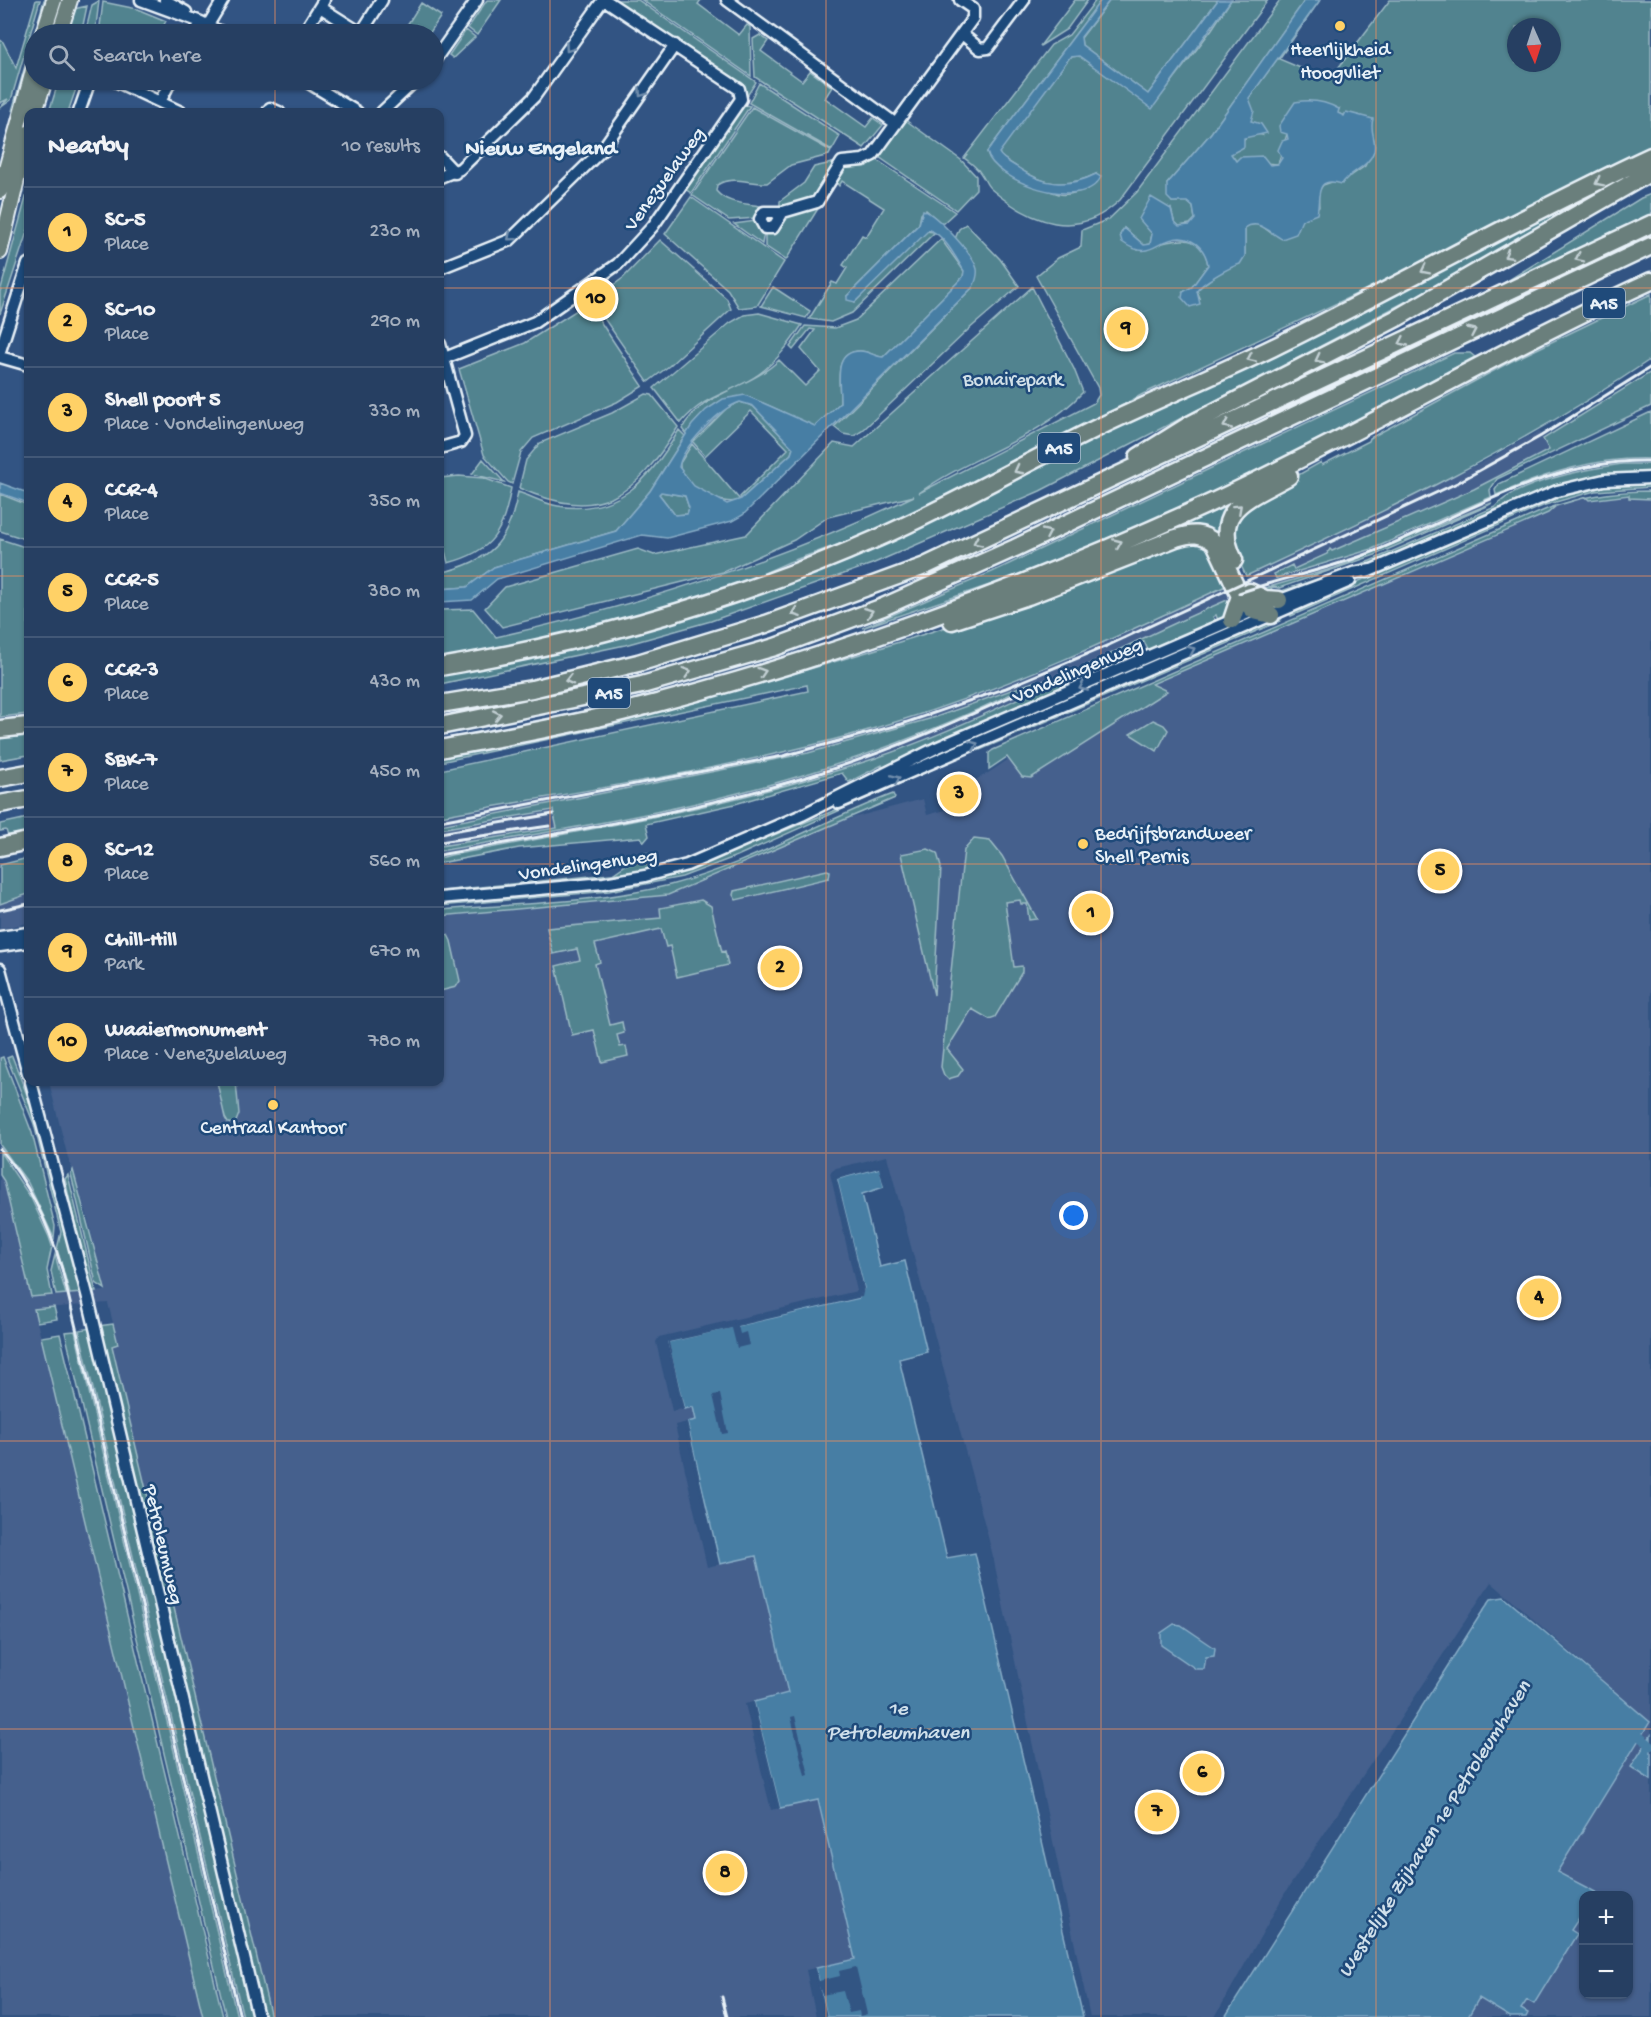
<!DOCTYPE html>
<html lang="en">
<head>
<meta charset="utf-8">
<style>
  body { margin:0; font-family:"Gochi Hand",sans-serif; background:#2e4668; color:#f1f3f6 }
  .controls { position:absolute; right:18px; bottom:18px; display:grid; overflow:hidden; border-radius:12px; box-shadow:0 2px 4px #0004 }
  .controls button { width:54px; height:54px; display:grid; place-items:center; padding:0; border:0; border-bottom:2px solid #425877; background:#263f62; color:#f1f3f6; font:30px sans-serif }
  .compass { position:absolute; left:1507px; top:18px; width:54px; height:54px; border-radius:50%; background:#263f62; box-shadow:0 2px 4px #0004; rotate:177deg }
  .you { position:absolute; left:1074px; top:1216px; width:21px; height:21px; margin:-15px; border:4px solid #fff; border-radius:50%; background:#1a73e8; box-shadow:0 0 0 9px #1a73e833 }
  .badge { display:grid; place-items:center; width:39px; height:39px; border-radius:50%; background:#ffd166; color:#111; font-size:20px; font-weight:700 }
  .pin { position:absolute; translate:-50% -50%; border:3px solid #fff; box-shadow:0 2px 6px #0006 }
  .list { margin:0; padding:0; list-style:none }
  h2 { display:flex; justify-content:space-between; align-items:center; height:78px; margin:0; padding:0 24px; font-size:26px }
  h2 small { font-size:20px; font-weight:400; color:#a4afbe }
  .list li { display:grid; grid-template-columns:39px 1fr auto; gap:18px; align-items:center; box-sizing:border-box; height:90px; padding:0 24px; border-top:2px solid #425877 }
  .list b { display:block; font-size:22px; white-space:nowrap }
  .list p { margin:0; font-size:20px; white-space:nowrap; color:#a4afbe }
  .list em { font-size:20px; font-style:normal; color:#a4afbe }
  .icon { flex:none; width:33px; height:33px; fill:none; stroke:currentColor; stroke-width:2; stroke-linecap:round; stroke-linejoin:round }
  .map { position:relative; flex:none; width:1651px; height:2017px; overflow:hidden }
  .search { position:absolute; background:#263f62; box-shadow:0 2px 4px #0004; left:24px; top:24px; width:420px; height:66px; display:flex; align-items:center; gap:15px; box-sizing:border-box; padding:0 21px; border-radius:33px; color:#a4afbe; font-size:22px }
  .panel { position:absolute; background:#263f62; box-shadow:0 2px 4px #0004; left:24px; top:108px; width:420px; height:978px; border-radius:12px }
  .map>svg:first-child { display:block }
</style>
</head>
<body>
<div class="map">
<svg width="1651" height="2017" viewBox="0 0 1651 2017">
  <rect width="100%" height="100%" fill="#325483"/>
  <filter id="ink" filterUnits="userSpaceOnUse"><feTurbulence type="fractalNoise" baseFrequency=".0167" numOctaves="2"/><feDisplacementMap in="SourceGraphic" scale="12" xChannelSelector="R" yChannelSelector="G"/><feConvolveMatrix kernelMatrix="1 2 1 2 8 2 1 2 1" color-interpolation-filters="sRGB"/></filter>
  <g filter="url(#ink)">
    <path fill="#44608d" d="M 1539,431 L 1549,450 L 1474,489 L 1294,569 L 1307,570 L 1334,562 L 1372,549 L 1491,497 L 1492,503 L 1335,568 L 1255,591 L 1246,576 L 1483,462 Z
      M 1629,495 L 1630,498 L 1651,499 L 1651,2017 L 1526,2017 L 1528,2013 L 1521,2009 L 1527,1999 L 1534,2003 L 1577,1934 L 1571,1930 L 1579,1917 L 1583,1920 L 1584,1994 L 1628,1994 L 1628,1896 L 1601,1895 L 1557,1872 L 1650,1722 L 1491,1582 L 1285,1893 L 1215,2017 L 1090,2017 L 992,1552 L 887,1156 L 836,1168 L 830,1173 L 857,1291 L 659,1337 L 656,1342 L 672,1411 L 693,1407 L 696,1420 L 675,1425 L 707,1567 L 756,1556 L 789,1694 L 745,1704 L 771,1810 L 817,1799 L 855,1959 L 806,1970 L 816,2017 L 271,2017 L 111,1346 L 118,1343 L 108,1303 L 34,1309 L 203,2017 L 0,2017 L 0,1171 L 4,1176 L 31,1297 L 105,1291 L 86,1211 L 68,1158 L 49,1082 L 440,1082 L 440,916 L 668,895 L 809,833 L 848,819 L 923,799 L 927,815 L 956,807 L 952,793 L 988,773 L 1060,725 L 1548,513 L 1556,506 L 1586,497 L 1590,500 Z
      M 1228,585 L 1233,601 L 1120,651 L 1021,702 L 845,771 L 734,803 L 440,861 L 440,816 L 714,767 L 782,752 L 901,720 L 1057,664 Z
      M 28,894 L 28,923 L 0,929 L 0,904 Z
      M 1479,1998 L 1510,2017 L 1468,2017 Z"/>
    <path fill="#51838f" stroke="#9cbac4" stroke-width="1.5" fill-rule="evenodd" d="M 36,0 L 40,0 L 11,100 L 0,108 L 8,99 L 0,103 L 0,40 L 3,42 L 16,68 Z
      M 44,0 L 52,0 L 38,34 L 34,34 L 34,44 L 17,106 L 12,111 Z
      M 487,0 L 501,0 L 477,35 L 468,28 Z
      M 615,0 L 638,0 L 756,82 L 747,96 L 744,89 Z
      M 642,0 L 701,0 L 698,4 L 739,35 L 747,25 L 750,27 L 751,76 Z
      M 1075,0 L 1088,0 L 1067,29 L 1040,46 Z
      M 1096,0 L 1101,0 L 987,152 C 991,167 1043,189 1059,194 C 1069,196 1082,191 1091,187 L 1096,174 C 1056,194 1034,179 1000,156 L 999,151 L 1070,57 L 1079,56 L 1152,108 L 1212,29 L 1231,0 L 1268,0 L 1120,200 C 1077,241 1032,224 991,189 C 986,185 985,179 981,174 C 977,167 971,163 964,158 L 1051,45 L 1069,35 Z
      M 1110,0 L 1218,0 L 1148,94 L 1082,45 L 1081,38 Z
      M 1280,0 L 1305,0 L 1211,133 L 1167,184 L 1172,202 L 1187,201 L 1193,207 L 1195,219 L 1190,224 L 1179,226 L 1174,221 L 1171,209 L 1152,234 L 1150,244 L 1144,245 L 1124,228 L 1120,235 L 1138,250 C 1163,243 1203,225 1208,265 L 1192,287 L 1183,292 L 1200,298 L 1197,291 C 1200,285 1236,262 1245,256 L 1245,228 L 1249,225 L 1259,224 L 1271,233 L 1302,220 L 1319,207 L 1318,192 L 1323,185 L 1352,175 L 1365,166 L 1375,144 L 1370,127 L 1372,119 L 1346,113 L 1344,116 L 1337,113 L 1339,109 L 1287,134 L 1278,164 L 1236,161 L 1231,154 C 1240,143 1247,131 1262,135 L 1251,122 L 1249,98 L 1320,0 L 1279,59 L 1329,80 L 1390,0 L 1651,0 L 1651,147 L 1418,265 L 1143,394 L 1004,470 L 882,529 L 789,562 L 739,584 L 651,611 L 580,631 L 440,659 L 440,610 L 473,609 L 496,637 C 641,605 780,560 914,496 L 828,517 L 794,540 L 723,572 L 502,627 L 485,608 L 505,587 L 638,549 L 654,555 L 746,535 L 834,443 L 854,447 L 1032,287 L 1074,369 L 1083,392 C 1038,441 971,455 919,493 L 1094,403 L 1099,395 L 1098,388 L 1036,276 L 1058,258 L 1081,247 L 1082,230 L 1109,219 L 1137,192 ZM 1516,27 L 1552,27 L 1552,63 L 1516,63 Z
      M 99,1 L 95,34 L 85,34 L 92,5 Z
      M 103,2 L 137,9 L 166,21 L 159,34 L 99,34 Z
      M 421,3 L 441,16 L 429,34 L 403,34 L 402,33 Z
      M 87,6 L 82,30 L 64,34 L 74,9 Z
      M 466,30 L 475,37 L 453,58 L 449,55 Z
      M 760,35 L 768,41 L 761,51 L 802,81 L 810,71 L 832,87 L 825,98 L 866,127 L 873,118 L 883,125 L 864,148 L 755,77 L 753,39 Z
      M 59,80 L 79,80 L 68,112 L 49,112 Z
      M 759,83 L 840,136 L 832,150 L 749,103 Z
      M 745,105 L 750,106 L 691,193 L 685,189 L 708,156 L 711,155 L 710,153 L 741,107 Z
      M 752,107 L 831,151 L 829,155 L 791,165 L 767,183 C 750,184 733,175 717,185 L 716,191 C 727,204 744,203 760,206 L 757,218 L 729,220 L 692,195 Z
      M 904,119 L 961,160 L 976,176 L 976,189 L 956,210 L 879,157 Z
      M 874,158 L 955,212 L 942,224 L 926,210 L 921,214 L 919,224 L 847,296 L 855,302 L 925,231 L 935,232 L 852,313 L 831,322 L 809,319 L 832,282 L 837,284 L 847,268 L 843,265 L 862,235 L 866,237 L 884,208 L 842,181 L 839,186 L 835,181 L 843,166 Z
      M 836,162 L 814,199 L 785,205 L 785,208 L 780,205 L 780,201 L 804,183 L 814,167 Z
      M 28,190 L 28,229 L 0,314 L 0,292 Z
      M 1588,192 L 1590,195 L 1466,270 L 1317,348 L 1040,491 L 872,564 L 711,621 L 625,645 L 440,684 L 440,670 L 756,589 Z
      M 1651,194 L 1651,215 L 1504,283 L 1641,198 Z
      M 691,197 L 784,262 L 757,306 L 739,308 L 728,290 L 665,234 Z
      M 817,206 L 819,207 L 786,260 L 765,246 L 765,232 L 779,229 L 785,216 Z
      M 756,221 L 764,232 L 762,244 L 734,224 Z
      M 966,224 L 1000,259 L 1019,286 L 968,330 L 862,431 L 854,436 L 843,434 L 834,427 L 973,287 L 974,262 L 955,239 L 959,229 Z
      M 941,239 L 964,271 L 963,277 L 883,357 C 874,357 869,351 860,351 C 831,352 841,386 840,403 L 815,427 C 760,404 730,371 686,434 L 682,429 C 700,393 751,388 779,360 L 805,386 L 820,371 L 801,349 L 815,330 L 810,329 L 793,350 L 790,347 L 805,326 L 835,328 L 856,320 Z
      M 660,240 L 727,299 L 731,309 L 669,366 L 648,382 L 592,301 L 623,278 Z
      M 773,287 L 810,311 L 806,318 L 761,306 Z
      M 1651,294 L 1651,359 C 1525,445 1384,512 1246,576 L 1229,540 L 1231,521 L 1279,486 L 1321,462 L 1322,465 L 1369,441 L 1370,438 L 1510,362 Z
      M 588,303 L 643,386 L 617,402 L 533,438 L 521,452 L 512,484 L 508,482 L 484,455 L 459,369 L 525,343 Z
      M 759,313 L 802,325 C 790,343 777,361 759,374 C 731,394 706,393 681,423 L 654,388 L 730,323 L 744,315 Z
      M 1454,353 L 1470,353 L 1475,357 L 1317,441 L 1317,443 L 1145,525 L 1037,569 L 862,628 L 992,572 Z
      M 1651,372 L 1651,406 L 1497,479 L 1490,490 L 1491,497 L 1372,549 L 1276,578 L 1274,574 L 1292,565 L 1294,569 L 1327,554 L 1330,549 L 1332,551 L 1474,489 L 1549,450 L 1543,439 Z
      M 646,394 L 652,395 L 678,427 C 634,497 601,524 519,488 L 526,460 L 540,443 L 612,413 Z
      M 740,402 L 753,406 L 793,448 L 791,454 L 741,499 L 740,497 L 788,449 L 751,411 L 705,456 L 693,442 L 728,407 Z
      M 1651,412 L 1651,459 C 1595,457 1547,473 1496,495 L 1495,490 L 1499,484 Z
      M 679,430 L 685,436 L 650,491 L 616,531 L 494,567 L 467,587 L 440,589 L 440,573 C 490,561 509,543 518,492 C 531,496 544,504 558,506 C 619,516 651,478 679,430 Z
      M 692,444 L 740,500 C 722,509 677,483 680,463 Z
      M 483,459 L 504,482 L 472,474 Z
      M 1622,464 L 1651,464 L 1651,473 C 1551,473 1460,527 1370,565 C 1341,578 1309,586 1279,596 L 1281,591 L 1370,561 L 1495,507 C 1517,482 1587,469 1622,464 Z
      M 459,476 L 483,478 L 511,488 C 503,531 494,551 448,563 L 440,531 L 440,478 Z
      M 1651,482 L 1651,487 L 1595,491 L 1545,505 L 1291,616 L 1288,612 L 1553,497 L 1602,485 Z
      M 1651,491 L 1651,499 L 1629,498 L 1629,495 L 1589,500 L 1586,497 L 1556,506 L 1548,513 L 1152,684 L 1167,691 L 1031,778 L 1022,777 L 1007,757 L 989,769 L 989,753 L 993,750 L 1547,509 C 1581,496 1614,491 1651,491 Z
      M 661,492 L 685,496 L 689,508 L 687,514 L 675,515 L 659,494 Z
      M 0,494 L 28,505 L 28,540 L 0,531 Z
      M 1234,503 L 1222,541 L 1201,529 L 1129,548 Z
      M 1492,503 L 1485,507 L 1375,555 L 1279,588 L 1274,587 L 1271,588 L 1275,597 L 1255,591 L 1335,568 Z
      M 0,539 L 28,548 L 28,714 L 0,717 Z
      M 1196,539 L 1207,544 L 1228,585 C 1121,635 1015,685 902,720 C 752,767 594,788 440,816 L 440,770 L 808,691 L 807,685 L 440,762 L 440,758 C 699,710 949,632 1196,539 Z
      M 1232,598 L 1229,614 L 1219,623 L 1216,615 L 1213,617 L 1218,624 L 1150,655 L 1144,641 L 1065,682 L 1067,689 L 883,768 L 882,765 L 849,782 L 842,773 L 735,804 L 646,824 L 649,836 L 644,842 L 641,837 L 519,848 L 440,863 L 440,858 L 451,855 C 595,829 738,805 876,758 C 998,716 1112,648 1232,598 Z
      M 1284,615 L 1280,621 L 980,750 L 983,746 Z
      M 1039,680 C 945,728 844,766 742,792 C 642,818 540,833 440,851 L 440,846 L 557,828 L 553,810 L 440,829 L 440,825 L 808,753 L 936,717 Z
      M 1153,720 L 1164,725 L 1168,730 L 1157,751 L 1130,734 Z
      M 28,735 L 28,755 L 0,760 L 0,736 Z
      M 890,788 L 737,856 L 682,877 L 609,891 L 440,906 L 440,903 L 702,864 Z
      M 893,794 L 895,798 L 668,895 L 440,916 L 440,910 C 514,904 597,903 670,885 C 748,865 819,822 893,794 Z
      M 28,818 L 28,832 L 8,836 L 6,830 L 0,831 L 0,824 Z
      M 974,839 L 990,841 L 1002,856 L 1037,919 L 1029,920 L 1027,904 L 1021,904 L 1020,900 L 1005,902 L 1014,967 L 1022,966 L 1022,972 L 995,1017 L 989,1019 L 972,1009 L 947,1049 L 963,1069 L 958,1076 L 948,1079 L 944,1075 L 941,1067 L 962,867 L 964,850 Z
      M 928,849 L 937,853 L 941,867 L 934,995 L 901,854 Z
      M 643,853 L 649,853 L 655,859 L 650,870 L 440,891 L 611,875 Z
      M 28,858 L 28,894 L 0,904 L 0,865 Z
      M 827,870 L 830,871 L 829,878 L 736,900 L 733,895 L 734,891 Z
      M 701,900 L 711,906 L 722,952 L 725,951 L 728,965 L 677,977 L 670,946 L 666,947 L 661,929 L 595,944 L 600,962 L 595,964 L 610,1025 L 622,1022 L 624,1033 L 617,1035 L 620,1047 L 626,1046 L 628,1056 L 602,1062 L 594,1030 L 572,1035 L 556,966 L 580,960 L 577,949 L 553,954 L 547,928 L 661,918 L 660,908 Z
      M 440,932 L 448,935 L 451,941 L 460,981 L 456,987 L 440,991 Z
      M 12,1056 L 37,1121 L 82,1293 L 70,1294 L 57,1249 L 61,1232 L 34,1124 L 7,1058 Z
      M 3,1057 L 32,1133 L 55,1226 L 54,1238 L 28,1183 L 0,1145 L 0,1058 Z
      M 217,1082 L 236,1082 L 239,1114 L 235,1124 L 228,1123 L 225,1118 Z
      M 0,1152 L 31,1198 L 49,1237 L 52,1246 L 47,1270 L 52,1295 L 31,1297 L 4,1181 L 0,1175 Z
      M 73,1170 L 105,1289 L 96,1283 L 71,1174 Z
      M 68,1175 L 96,1292 L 90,1292 L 65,1179 Z
      M 55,1255 L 66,1294 L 56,1295 L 51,1271 Z
      M 54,1307 L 57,1319 L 37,1322 L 34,1309 Z
      M 113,1324 L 118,1344 L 112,1346 L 271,2017 L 262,2017 L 98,1326 Z
      M 91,1328 L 253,2017 L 243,2017 L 79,1330 Z
      M 75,1331 L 96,1422 L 237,2017 L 226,2017 L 65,1332 Z
      M 60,1334 L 223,2017 L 203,2017 L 41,1337 Z"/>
    <path fill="#477ea4" stroke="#87acc6" stroke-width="1.5" fill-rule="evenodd" d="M 1101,0 L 1110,0 L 1081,37 L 1082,45 L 1148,94 L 1218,0 L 1231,0 L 1152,109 L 1079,56 L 1070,57 L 999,153 C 1002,159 1010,163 1017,167 C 1043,186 1068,188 1096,174 L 1101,177 C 1083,213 993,181 987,152 Z
      M 1305,0 L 1320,0 L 1249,98 L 1254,111 L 1251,121 L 1261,124 L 1267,133 L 1244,138 L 1244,147 L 1231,154 L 1236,161 L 1240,157 L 1263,156 L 1270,165 L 1278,164 L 1282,158 L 1278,150 L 1282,141 L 1288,139 L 1287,134 L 1280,132 L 1279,126 L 1295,102 C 1311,99 1325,101 1339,109 L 1338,113 L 1344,116 L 1346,112 L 1373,119 C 1369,131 1377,140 1374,151 C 1368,169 1350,170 1342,184 C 1313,175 1321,198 1317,214 L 1302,220 L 1296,234 L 1282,239 C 1270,233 1258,218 1245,228 L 1245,256 L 1240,264 C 1230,267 1201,283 1197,291 L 1200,304 L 1190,307 L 1182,298 L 1183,292 L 1192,287 L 1208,265 C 1206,251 1196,239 1180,238 C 1156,238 1151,263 1122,242 L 1120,235 L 1124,228 L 1144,245 L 1150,244 L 1152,234 L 1139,219 L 1151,197 L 1171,209 L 1174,221 L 1179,226 L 1190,225 L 1195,219 L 1193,207 L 1187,202 L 1172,202 L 1167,197 L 1167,184 L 1211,133 Z
      M 923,210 C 936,214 974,255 977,269 C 978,275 976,281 973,287 L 743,515 L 732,521 L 667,538 L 642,535 L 497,579 L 472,600 L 440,602 L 440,589 L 467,587 L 494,567 L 616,531 L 650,491 L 692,425 L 706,410 L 723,399 L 745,395 L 815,426 L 840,403 C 841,386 831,351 860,351 C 869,351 875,357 883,357 L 963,277 L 964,271 C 956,258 944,234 929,230 L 855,302 L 847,300 L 847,296 L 919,224 ZM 740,402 L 753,406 L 793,448 L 791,454 L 741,499 L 727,504 L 694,486 L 679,467 C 682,447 720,408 740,402 ZM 661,492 L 685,496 L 689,508 L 687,514 L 675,515 L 659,494 Z
      M 0,483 L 28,493 L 28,503 L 0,493 Z
      M 880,1168 L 884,1187 L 862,1194 L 880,1267 L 905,1261 L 927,1352 L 899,1359 L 947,1558 L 975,1553 L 1083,2017 L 827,2017 L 816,1968 L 855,1959 L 818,1800 L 780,1808 L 754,1702 L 788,1693 L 756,1556 L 720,1564 L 687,1422 L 696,1420 L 693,1407 L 684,1409 L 668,1342 L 859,1298 L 864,1288 L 837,1179 Z
      M 1504,1597 L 1650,1722 L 1557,1872 L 1601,1895 L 1584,1896 L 1583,1920 L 1579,1918 L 1571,1930 L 1577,1934 L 1534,2004 L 1527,2000 L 1521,2009 L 1528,2013 L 1526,2017 L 1510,2017 L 1479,1998 L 1468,2017 L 1225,2017 L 1480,1615 L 1491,1599 Z
      M 1174,1624 L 1181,1625 L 1215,1648 L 1214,1656 L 1206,1657 L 1204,1669 L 1196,1669 L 1161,1645 L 1161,1633 Z
      M 1651,1735 L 1651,1780 L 1631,1767 Z"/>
    <path fill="#325483" d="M 881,1166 L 887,1187 L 884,1187 L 879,1168 L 837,1179 L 864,1288 L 862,1297 L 738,1326 L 740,1334 L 746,1332 L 749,1345 L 737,1348 L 732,1328 L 669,1342 L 684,1409 L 681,1410 L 667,1340 L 860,1294 L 861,1289 L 834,1178 Z
      M 720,1394 L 728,1433 L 722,1434 L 713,1395 Z
      M 687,1422 L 704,1498 L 702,1500 L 684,1423 Z
      M 754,1702 L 780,1808 L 777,1809 L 751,1703 Z
      M 795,1716 L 809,1775 L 805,1776 L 791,1717 Z
      M 856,1967 L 867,2014 L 860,2016 L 859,2011 L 849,2013 L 843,1991 L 822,1995 L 827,2017 L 824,2017 L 819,1996 L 822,1995 L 813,1969 L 816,1968 L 819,1981 L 840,1976 L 839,1971 Z"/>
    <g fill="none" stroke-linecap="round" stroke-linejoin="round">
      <path stroke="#477ea4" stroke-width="9" d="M 1630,1735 L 1635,1733 L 1651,1746"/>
      <g stroke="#e8f1f8" stroke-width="15">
        <path id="minor" d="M 141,0 L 201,22 L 225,34
          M 165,0 L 186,12
          M 727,0 L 896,124
          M 320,7 L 361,33 L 382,0
          M 208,25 L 223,0
          M 195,34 L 201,22
          M 303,34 L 324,0
          M 962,34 L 980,49 L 988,48 L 1024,0
          M 434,61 L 477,0
          M 113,80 L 181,112
          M 304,80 L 357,112
          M 160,102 L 171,80
          M 79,112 L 90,80
          M 268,112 L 270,108 L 279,112
          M 382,112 L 416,80
          M 440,157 L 455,173
          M 440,177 L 460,169 L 534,97 L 603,0
          M 783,212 L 773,228 L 765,228 L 760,219 L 764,212 L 783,212 L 817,202 L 842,162 L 863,160 L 873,155 L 973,18 L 973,9 L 960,0
          M 440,268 L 510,240 L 601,151 L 675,45
          M 440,344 L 465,436 L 461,442 L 440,448
          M 0,351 L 28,264
          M 0,357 L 28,365
          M 440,360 L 535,322 L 618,264 L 653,226 L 741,99 L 739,89 L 605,0
          M 1367,572 L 1557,491 L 1604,480 L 1651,478
          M 1275,602 L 1353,573 L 1371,570
          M 839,803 L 1350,581
          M 440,898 L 604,883 L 645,876 L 687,865 L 802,815 L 936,748 L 1258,609
          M 0,937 L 28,933
          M 0,946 L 28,942
          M 0,969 L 28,1073
          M 31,1082 L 88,1298 L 258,2017"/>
      </g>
      <g stroke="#e8f1f8" stroke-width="18">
        <path id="major" d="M 43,34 L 54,0
          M 59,34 L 70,0
          M 35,112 L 45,80
          M 0,191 L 34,67
          M 0,252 L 28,133"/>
      </g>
      <g stroke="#e8f1f8" stroke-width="21">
        <path id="highway" d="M 1138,457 L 1191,424 L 1397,318 L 1651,172
          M 1234,560 C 1209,508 1251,498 1289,476
          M 1250,592 L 1265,599 L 1279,600
          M 1232,620 L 1240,596
          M 952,621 L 1028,596 L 1176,538 C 1191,533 1202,532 1215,543 L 1240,596 L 1254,611 L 1271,615
          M 440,667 C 590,642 738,600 878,538 C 953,505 1023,464 1097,428 C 1155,400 1214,376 1272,348 C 1399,286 1523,215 1651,156
          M 440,704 L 532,689 L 638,663 L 766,624 L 925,566 L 1651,224
          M 440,726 L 642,685 L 775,647 L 883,607 L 1015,548 L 1651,246
          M 0,729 L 28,726
          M 440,749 C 502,737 564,727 626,711 C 821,662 1023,589 1206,505 C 1357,435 1500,350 1651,281
          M 0,778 L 28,773
          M 0,804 L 28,799
          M 0,847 L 28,841"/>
      </g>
      <use href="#minor" stroke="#1f4a7a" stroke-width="10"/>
      <use href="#major" stroke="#6a7f7c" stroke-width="14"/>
      <use href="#highway" stroke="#6a7f7c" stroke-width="16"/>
      <path stroke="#e8f1f8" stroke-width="3" d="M 1239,593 C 1284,577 1331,569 1375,551 C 1464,515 1551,458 1651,461
        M 440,821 L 783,756 L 902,724 L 1006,688 L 1109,645 L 1457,483 L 1541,436 L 1651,367
        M 440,833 L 553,814
        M 440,842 L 549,826
        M 440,855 C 569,831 701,811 826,771 C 902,747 973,714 1045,681
        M 0,910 L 28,904
        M 0,1149 C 30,1184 49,1225 62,1269 L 240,2017
        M 722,1997 L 727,2017"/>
    </g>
    <defs><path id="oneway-chevron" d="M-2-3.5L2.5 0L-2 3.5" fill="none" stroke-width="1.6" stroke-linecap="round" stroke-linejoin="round" transform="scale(1.5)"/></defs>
    <g stroke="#6f8dac">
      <use href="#oneway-chevron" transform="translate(569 48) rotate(125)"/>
      <use href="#oneway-chevron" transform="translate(642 93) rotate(125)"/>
      <use href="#oneway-chevron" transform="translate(511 237) rotate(140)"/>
      <use href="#oneway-chevron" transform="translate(1191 650) rotate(-24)"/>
      <use href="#oneway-chevron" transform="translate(1083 687) rotate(157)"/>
      <use href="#oneway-chevron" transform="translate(974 745) rotate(-23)"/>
      <use href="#oneway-chevron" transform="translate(896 779) rotate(-23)"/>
    </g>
    <g stroke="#c2cfd3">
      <use href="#oneway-chevron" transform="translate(1599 182) rotate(153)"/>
      <use href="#oneway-chevron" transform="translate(1508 255) rotate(150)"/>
      <use href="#oneway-chevron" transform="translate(1579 258) rotate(154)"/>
      <use href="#oneway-chevron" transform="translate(1425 270) rotate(153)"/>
      <use href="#oneway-chevron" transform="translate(1472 331) rotate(-25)"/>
      <use href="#oneway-chevron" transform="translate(1403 342) rotate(155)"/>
      <use href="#oneway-chevron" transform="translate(1251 358) rotate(155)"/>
      <use href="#oneway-chevron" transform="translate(1319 359) rotate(153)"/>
      <use href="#oneway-chevron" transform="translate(1227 425) rotate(155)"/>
      <use href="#oneway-chevron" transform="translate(1018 470) rotate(152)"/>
      <use href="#oneway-chevron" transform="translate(1238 508) rotate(-42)"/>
      <use href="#oneway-chevron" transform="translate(1047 533) rotate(-25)"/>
      <use href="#oneway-chevron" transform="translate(977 542) rotate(155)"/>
      <use href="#oneway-chevron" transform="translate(1118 543) rotate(-23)"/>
      <use href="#oneway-chevron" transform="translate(869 612) rotate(-20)"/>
      <use href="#oneway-chevron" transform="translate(796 613) rotate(160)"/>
      <use href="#oneway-chevron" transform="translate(687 672) rotate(-16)"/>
      <use href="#oneway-chevron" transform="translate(762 672) rotate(-18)"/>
      <use href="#oneway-chevron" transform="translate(569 680) rotate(166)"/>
      <use href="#oneway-chevron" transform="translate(497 715) rotate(-11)"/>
    </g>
  </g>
  <path fill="none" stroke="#e88e5f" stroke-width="1.5" stroke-opacity="0.55" d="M 275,0 L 275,34M 550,0 L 550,2017M 826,0 L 826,2017M 1101,0 L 1101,2017M 1376,0 L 1376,2017M 275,80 L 275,112M 0,288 L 28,288M 440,288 L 1651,288M 0,576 L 28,576M 440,576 L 1651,576M 0,864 L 28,864M 440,864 L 1651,864M 275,1082 L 275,2017M 0,1153 L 1651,1153M 0,1441 L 1651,1441M 0,1729 L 1651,1729"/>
  <g fill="#ffd166" stroke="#1f4a7a" stroke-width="2">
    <circle cx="1340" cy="26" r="6"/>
    <circle cx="1083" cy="844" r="6"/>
    <circle cx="273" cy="1105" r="6"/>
  </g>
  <g text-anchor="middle" stroke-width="5" stroke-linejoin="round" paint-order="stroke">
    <g fill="#1f4a7a" stroke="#acbfd2" stroke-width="1.5">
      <rect x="1583" y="288" width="42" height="30" rx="4.5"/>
      <rect x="1038" y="433" width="42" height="30" rx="4.5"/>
      <rect x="588" y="678" width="42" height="30" rx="4.5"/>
    </g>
    <g font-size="18" font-weight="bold" fill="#e8f1f8">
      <text x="1604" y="309">A15</text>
      <text x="1059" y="454">A15</text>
      <text x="609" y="699">A15</text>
    </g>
    <g font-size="20" fill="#e8f1f8" stroke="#1f4a7a">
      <text x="1340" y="55">Heerlijkheid<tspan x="1340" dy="23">Hoogvliet</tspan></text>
      <text x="1095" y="839" text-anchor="start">Bedrijfsbrandweer<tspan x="1095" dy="23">Shell Pernis</tspan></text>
      <text x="273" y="1133">Centraal Kantoor</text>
    </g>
    <g font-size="20" fill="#e8f1f8" stroke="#1f4a7a">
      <text transform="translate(663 178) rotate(-54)" y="7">Venezuelaweg</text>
      <text transform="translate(1077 669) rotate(-23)" y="7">Vondelingenweg</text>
      <text transform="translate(588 863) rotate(-8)" y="7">Vondelingenweg</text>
      <text transform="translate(165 1544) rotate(77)" y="7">Petroleumweg</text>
    </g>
    <g font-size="20" fill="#d1e0e8" stroke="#1f4a7a">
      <text x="1013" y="385">Bonairepark</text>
    </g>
    <g font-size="21" font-style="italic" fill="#d0e0eb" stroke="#1f4a7a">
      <text x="898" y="1714">1e<tspan x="898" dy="24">Petroleumhaven</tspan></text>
      <text transform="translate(1433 1828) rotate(-58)" y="7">Westelijke Zijhaven 1e Petroleumhaven</text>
    </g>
    <g font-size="22" font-weight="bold" fill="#e8f1f8" stroke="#1f4a7a">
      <text x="541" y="154">Nieuw Engeland</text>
    </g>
  </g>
</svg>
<div class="controls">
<button>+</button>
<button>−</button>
</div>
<svg class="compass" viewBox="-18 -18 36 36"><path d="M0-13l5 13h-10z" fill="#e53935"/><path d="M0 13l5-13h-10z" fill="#a4afbe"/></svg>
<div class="you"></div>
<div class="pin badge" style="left:1091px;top:913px">1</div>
<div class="pin badge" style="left:780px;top:968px">2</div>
<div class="pin badge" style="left:959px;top:794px">3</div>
<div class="pin badge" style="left:1539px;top:1298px">4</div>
<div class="pin badge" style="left:1440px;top:871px">5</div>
<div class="pin badge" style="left:1202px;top:1773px">6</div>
<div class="pin badge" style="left:1157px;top:1812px">7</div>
<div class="pin badge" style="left:725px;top:1873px">8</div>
<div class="pin badge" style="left:1126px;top:329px">9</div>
<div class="pin badge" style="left:596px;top:299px">10</div>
<div class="search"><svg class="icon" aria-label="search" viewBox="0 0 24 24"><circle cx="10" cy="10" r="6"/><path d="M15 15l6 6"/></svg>Search here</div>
<section class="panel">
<h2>Nearby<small>10 results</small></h2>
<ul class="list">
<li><span class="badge">1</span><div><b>SC-5</b><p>Place</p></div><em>230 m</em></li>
<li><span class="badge">2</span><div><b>SC-10</b><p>Place</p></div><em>290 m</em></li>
<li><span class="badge">3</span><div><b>Shell poort 5</b><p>Place · Vondelingenweg</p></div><em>330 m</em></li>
<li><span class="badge">4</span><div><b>CCR-4</b><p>Place</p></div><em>350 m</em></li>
<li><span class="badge">5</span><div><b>CCR-5</b><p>Place</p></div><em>380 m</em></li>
<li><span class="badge">6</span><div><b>CCR-3</b><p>Place</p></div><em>430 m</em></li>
<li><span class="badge">7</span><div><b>SBK-7</b><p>Place</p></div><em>450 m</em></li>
<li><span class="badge">8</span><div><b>SC-12</b><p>Place</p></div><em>560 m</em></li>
<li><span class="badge">9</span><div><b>Chill-Hill</b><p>Park</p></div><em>670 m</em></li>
<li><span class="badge">10</span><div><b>Waaiermonument</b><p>Place · Venezuelaweg</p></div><em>780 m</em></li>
</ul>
</section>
</div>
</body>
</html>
